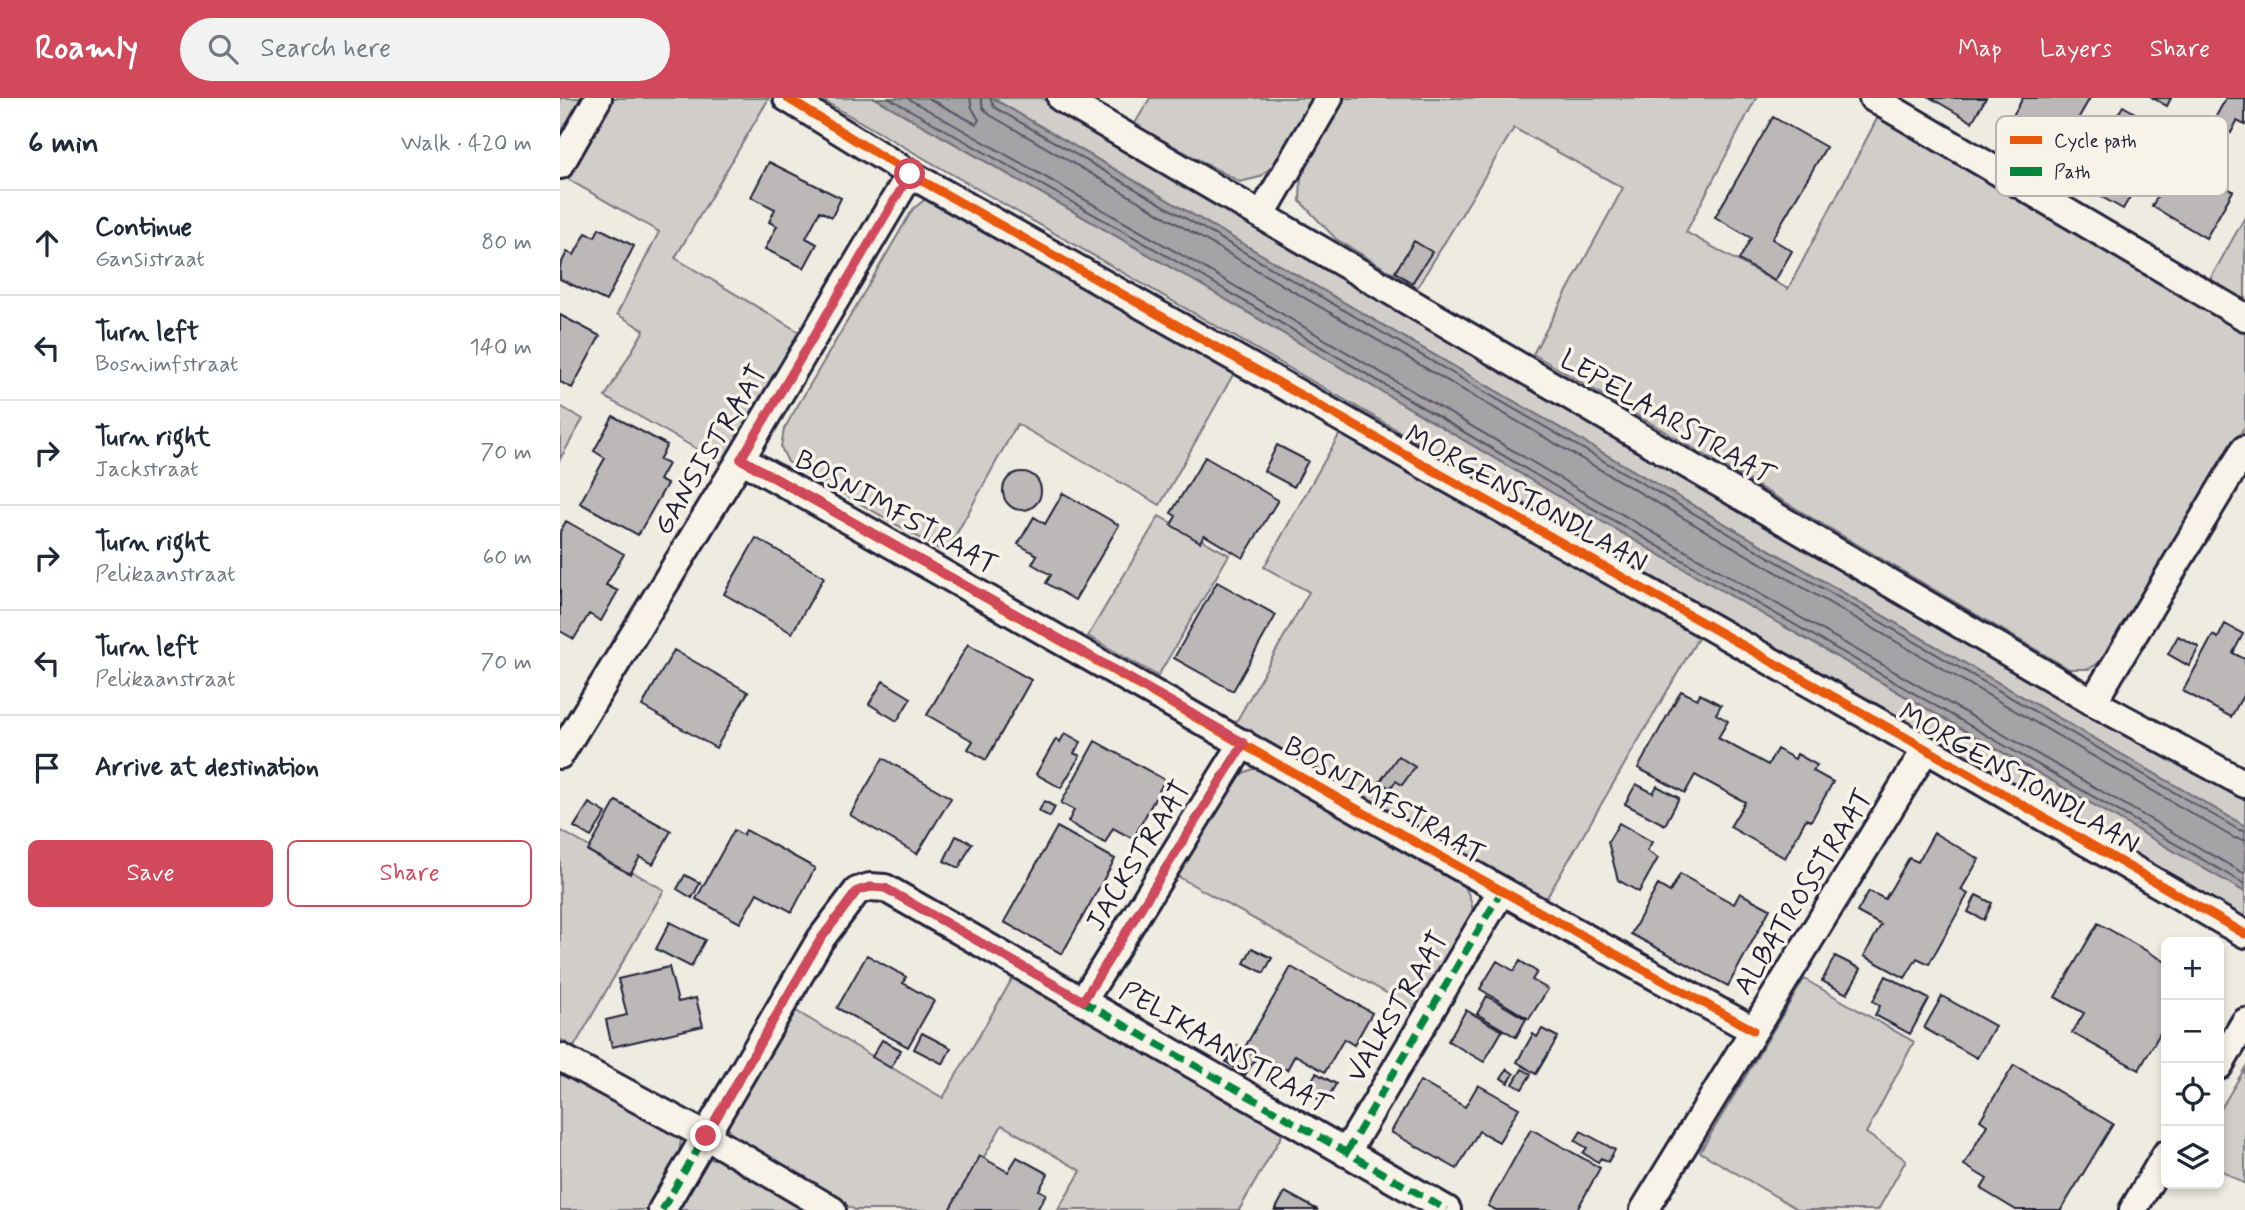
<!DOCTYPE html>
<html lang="en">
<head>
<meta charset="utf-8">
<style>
  body { margin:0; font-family:Mynerve,sans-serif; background:#f2f2f3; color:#1f2937 }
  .controls { position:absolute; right:21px; bottom:21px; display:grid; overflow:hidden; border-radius:10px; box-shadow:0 4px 10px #0003 }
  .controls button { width:63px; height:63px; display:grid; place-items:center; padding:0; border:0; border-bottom:2px solid #e0e1e3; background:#fff; color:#1f2937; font:35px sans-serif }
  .stop { position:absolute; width:21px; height:21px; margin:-16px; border:5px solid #d1495b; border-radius:50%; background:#fff }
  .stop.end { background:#d1495b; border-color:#fff; box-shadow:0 2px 7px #0008 }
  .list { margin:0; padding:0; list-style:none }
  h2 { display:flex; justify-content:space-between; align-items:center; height:91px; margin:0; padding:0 28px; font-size:30px }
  h2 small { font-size:23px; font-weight:400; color:#747a83 }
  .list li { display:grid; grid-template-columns:46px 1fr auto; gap:21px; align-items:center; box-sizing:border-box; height:105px; padding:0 28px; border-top:2px solid #e0e1e3 }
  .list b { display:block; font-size:26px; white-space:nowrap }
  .list p { margin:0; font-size:23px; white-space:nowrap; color:#747a83 }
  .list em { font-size:23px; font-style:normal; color:#747a83 }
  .actions { display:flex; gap:14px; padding:21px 28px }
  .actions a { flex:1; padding:16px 0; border:2px solid #d1495b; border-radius:10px; text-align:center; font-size:24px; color:#d1495b }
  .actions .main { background:#d1495b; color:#fff }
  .icon { flex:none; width:38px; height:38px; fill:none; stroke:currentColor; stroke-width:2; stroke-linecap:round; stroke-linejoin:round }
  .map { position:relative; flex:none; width:1685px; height:1112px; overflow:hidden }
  header { display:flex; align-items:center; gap:42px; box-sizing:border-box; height:98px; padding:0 35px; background:#d1495b; color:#fff }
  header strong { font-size:33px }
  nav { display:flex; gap:38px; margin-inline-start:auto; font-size:24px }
  .search { width:490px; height:63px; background:#f2f2f3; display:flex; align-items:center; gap:18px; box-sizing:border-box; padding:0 24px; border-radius:38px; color:#747a83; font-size:26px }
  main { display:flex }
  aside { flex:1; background:#fff }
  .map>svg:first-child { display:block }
</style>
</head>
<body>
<header>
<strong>Roamly</strong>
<div class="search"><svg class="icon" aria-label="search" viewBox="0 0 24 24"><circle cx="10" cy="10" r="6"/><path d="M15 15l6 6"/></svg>Search here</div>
<nav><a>Map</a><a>Layers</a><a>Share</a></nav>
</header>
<main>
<aside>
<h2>6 min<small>Walk · 420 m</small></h2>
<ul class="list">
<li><svg class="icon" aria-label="ahead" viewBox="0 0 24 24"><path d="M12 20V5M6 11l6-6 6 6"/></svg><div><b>Continue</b><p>Gansistraat</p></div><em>80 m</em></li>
<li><svg class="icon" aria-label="left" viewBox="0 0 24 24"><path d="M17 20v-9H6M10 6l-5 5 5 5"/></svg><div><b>Turn left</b><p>Bosnimfstraat</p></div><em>140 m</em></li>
<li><svg class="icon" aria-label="right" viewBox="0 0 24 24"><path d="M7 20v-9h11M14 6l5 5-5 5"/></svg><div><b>Turn right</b><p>Jackstraat</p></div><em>70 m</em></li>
<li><svg class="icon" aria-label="right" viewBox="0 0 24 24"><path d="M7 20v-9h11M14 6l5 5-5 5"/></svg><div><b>Turn right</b><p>Pelikaanstraat</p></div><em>60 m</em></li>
<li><svg class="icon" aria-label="left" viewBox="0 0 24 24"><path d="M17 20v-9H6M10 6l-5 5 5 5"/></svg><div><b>Turn left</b><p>Pelikaanstraat</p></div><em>70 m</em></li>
<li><svg class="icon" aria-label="arrive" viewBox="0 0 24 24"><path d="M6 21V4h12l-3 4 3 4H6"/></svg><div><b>Arrive at destination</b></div></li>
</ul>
<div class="actions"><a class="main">Save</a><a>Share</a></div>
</aside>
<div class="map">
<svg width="1685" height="1112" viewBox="0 0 1685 1112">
  <rect width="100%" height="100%" fill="#eeebe1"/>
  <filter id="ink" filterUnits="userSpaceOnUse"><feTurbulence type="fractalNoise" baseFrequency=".0143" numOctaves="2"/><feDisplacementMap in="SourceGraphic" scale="14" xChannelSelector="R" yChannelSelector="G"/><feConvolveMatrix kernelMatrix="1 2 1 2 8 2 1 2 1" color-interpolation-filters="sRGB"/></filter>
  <g filter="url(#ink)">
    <path fill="#d1cdc9" stroke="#7a7882" stroke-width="2" d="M 0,0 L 27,0 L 0,44 Z
      M 49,0 L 209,0 L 115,160 L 246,238 L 167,368 L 45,299 L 84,232 L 57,216 L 99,134 L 6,80 Z
      M 259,0 L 315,0 L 638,185 L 1010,405 L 1685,794 L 1685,819 Z
      M 432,0 L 481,0 L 1685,700 L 1685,728 Z
      M 590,0 L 755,0 L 718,63 L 700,79 L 680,84 L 574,27 Z
      M 784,0 L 1196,0 L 1126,134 L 1228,191 L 1319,17 L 1685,234 L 1685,328 L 1547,559 L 1529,571 L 1509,571 L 973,256 L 1063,90 L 954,30 L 857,190 L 776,141 L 740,103 L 741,78 Z
      M 368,99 L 678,268 L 600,407 L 457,326 L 386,455 L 228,364 L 221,349 L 224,331 L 353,111 Z
      M 1685,119 L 1685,203 L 1648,185 Z
      M 0,308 L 23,321 L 0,361 Z
      M 783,330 L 1141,535 L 986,801 L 675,626 L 749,494 L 704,469 Z
      M 599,418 L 669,457 L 598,578 L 528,538 Z
      M 693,671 L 706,671 L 892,777 C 907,789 911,797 913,815 L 857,912 L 617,778 L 678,677 Z
      M 0,732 L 104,792 L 14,949 L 0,941 Z
      M 455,876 L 726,1030 L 679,1112 L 498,1112 L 521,1073 L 442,1027 L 394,1112 L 295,1112 L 174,1043 L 168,1030 L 172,1014 L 236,913 L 383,1000 Z
      M 1244,881 L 1354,944 L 1306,1035 L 1346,1062 L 1318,1112 L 1239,1112 L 1140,1054 Z
      M 0,967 L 114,1032 L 121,1042 L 117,1068 L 90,1112 L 0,1112 Z
      M 1685,970 L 1685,1086 L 1659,1071 L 1659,1014 Z
      M 149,1061 L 160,1061 L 253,1112 L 113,1112 L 139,1068 Z"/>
    <path fill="#a6a3a6" stroke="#716f7b" stroke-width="2" d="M 315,0 L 432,0 L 1685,728 L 1685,794 L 1010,405 L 638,185 Z"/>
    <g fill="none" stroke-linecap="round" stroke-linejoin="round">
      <path stroke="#575666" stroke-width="2" d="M 329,0 L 642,178 L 1013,399 L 1685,786
        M 347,0 L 646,171 L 1018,391 L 1685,776
        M 368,0 L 416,26 L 419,22 L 412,10 L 410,0
        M 421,0 L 423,10 L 430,17 L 1674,740 L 1685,742
        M 430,0 L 434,9 L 1679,732 L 1685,733"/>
    </g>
    <path fill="#bbb8b7" stroke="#22223b" stroke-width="2" d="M 1371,0 L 1426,0 L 1412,24 Z
      M 1463,0 L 1530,0 L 1495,61 L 1444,33 Z
      M 1593,0 L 1611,0 L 1607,8 Z
      M 1666,0 L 1685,0 L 1685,27 L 1677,23 L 1671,35 L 1653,24 Z
      M 1563,8 L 1608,34 L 1563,111 L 1515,84 L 1536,48 L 1544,52 L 1551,39 L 1546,36 Z
      M 1213,19 L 1266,49 L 1212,141 L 1232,153 L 1215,183 L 1179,162 L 1191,140 L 1155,119 Z
      M 1645,41 L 1664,52 L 1649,79 L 1673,93 L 1646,140 L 1592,108 L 1611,75 L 1622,81 Z
      M 209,64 L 281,100 L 272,119 L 260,113 L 246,140 L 257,146 L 244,170 L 205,151 L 217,128 L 209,124 L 215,111 L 191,99 Z
      M 39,130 L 74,148 L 46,203 L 0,181 L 0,168 L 7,154 L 14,157 L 26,135 L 35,139 Z
      M 854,143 L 872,154 L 852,185 L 835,174 Z
      M 0,217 L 40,238 L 12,290 L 0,284 Z
      M 53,318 L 107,347 L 99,362 L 108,366 L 99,382 L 107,386 L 78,437 L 20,405 L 45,360 L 34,353 Z
      M 717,347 L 748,363 L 734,389 L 704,373 Z
      M 645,359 L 718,402 L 683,460 L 644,437 L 640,444 L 611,427 L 616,418 L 611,415 Z
      M443 393a19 19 0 1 1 38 0a19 19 0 1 1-38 0Z
      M 503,395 L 559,427 L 515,502 L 486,485 L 491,477 L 472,466 L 477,457 L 458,446 L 474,419 L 485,426 Z
      M 6,423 L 64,456 L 46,487 L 58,493 L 41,523 L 29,516 L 14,541 L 0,533 L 0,434 Z
      M 196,440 L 264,479 L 232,535 L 164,496 Z
      M 657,484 L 716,517 L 673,593 L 614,560 Z
      M 1665,526 L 1683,536 L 1673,555 L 1685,561 L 1685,594 L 1671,619 L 1623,593 L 1653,537 L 1658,540 Z
      M 1618,538 L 1639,549 L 1629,568 L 1608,556 Z
      M 408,546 L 471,582 L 426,662 L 408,651 L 413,643 L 367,617 Z
      M 114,552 L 188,594 L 156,650 L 82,608 Z
      M 323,583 L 351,600 L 337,623 L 309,606 Z
      M 1121,593 L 1137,601 L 1140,596 L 1161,607 L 1156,616 L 1168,623 L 1158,640 L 1208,667 L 1217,651 L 1235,661 L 1237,656 L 1257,667 L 1253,673 L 1273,684 L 1251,723 L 1246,721 L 1225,760 L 1170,729 L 1185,704 L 1135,677 L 1125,695 L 1078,670 Z
      M 505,635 L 521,644 L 514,655 L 520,658 L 501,690 L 476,676 L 496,641 L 500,644 Z
      M 535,643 L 605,682 L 573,741 L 553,730 L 545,745 L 508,724 L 514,712 L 501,705 Z
      M 838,658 L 855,669 L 842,687 L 836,683 L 830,690 L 820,684 Z
      M 323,660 L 391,700 L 357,756 L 290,717 Z
      M 1076,686 L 1093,695 L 1097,688 L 1119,700 L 1105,727 L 1065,706 Z
      M 56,703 L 111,733 L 93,766 L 80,759 L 70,776 L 28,753 Z
      M 484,703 L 495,709 L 490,719 L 479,713 Z
      M 29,705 L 46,715 L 31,739 L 14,729 Z
      M 1059,725 L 1092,744 L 1087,753 L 1098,760 L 1079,794 L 1058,782 L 1048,744 Z
      M 497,729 L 555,761 L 502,856 L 444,824 Z
      M 174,732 L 183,737 L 186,732 L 255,770 L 232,814 L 197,795 L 180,825 L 136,801 Z
      M 1374,735 L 1419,761 L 1401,792 L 1408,796 L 1369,866 L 1357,860 L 1345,880 L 1304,858 L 1321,827 L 1297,814 L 1309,793 L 1325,801 L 1349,760 L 1358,764 Z
      M 396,738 L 412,745 L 399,770 L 384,763 Z
      M 1120,776 L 1174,806 L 1180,795 L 1210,811 L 1168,888 L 1071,836 L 1098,787 L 1110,794 Z
      M 125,777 L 140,785 L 132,800 L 117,791 Z
      M 1416,797 L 1432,805 L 1424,822 L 1408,814 Z
      M 110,824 L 145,842 L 131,869 L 96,851 Z
      M 1538,825 L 1606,864 L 1606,925 L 1579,972 L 1512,935 L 1524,915 L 1495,899 Z
      M 692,850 L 712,860 L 704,875 L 684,865 Z
      M 307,857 L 346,879 L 343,885 L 374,903 L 348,949 L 277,910 Z
      M 1275,858 L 1301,871 L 1287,896 L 1262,883 Z
      M 937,863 L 954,873 L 960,863 L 977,874 L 972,882 L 988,891 L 969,921 L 920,891 Z
      M 109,869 L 118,904 L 136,900 L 143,928 L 52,949 L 46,922 L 67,917 L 58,881 Z
      M 731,869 L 812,915 L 794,947 L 784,941 L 765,974 L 735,957 L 727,972 L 685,949 Z
      M 1326,878 L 1369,901 L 1350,936 L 1315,917 L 1320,908 L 1313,903 Z
      M 927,898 L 966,921 L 956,939 L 917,916 Z
      M 1382,898 L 1435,928 L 1417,960 L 1364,930 Z
      M 906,912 L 942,933 L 924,964 L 888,943 Z
      M 982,931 L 998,939 L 976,976 L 957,964 L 973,936 L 977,939 Z
      M 362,935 L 391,950 L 383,966 L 354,951 Z
      M 322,942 L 341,952 L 331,970 L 312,959 Z
      M 678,947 L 697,959 L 685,977 L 666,964 Z
      M 1454,967 L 1553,1026 L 1501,1112 L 1456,1112 L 1421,1091 L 1427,1081 L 1404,1067 L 1427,1027 L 1420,1022 Z
      M 947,971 L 954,976 L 948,985 L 941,980 Z
      M 962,971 L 971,976 L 962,991 L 953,986 Z
      M 756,975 L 776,986 L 765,1005 L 745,994 Z
      M 860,983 L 905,1009 L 918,987 L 959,1010 L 939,1044 L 919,1033 L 897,1071 L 831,1034 Z
      M 971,1031 L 1040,1070 L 1017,1112 L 936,1112 L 928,1108 Z
      M 1021,1033 L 1055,1052 L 1048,1064 L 1041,1060 L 1038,1064 L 1023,1055 L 1027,1050 L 1015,1043 Z
      M 420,1058 L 448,1074 L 457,1059 L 488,1076 L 479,1092 L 486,1096 L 477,1112 L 389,1112 Z
      M 725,1094 L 758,1112 L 715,1112 Z"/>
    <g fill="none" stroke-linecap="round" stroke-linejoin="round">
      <g stroke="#22223b" stroke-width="32">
        <path id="minor" d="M 227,0 L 350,76 L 1366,651 L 1685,836
          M 501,0 L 1533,604 L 1685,686
          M 1313,0 L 1685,219
          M 0,67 L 38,0
          M 702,116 L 769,0
          M 181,361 C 518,551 853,746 1193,932
          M 1533,604 L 1685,351
          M 0,657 L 181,361 L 350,76
          M 523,903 L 683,645
          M 0,959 L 146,1038 L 272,1112
          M 1659,968 L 1685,924
          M 786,1055 L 941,794
          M 102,1112 L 260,842 L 297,793 L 310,789 L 325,790 L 887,1112
          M 1084,1112 L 1366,651
          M 1573,1112 L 1606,1056"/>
      </g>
      <use href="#minor" stroke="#f7f3e8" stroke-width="26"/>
      <path stroke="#00873e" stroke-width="7" stroke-dasharray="14 7" stroke-linecap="butt" d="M 523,903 L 683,645
        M 786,1055 L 941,794
        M 102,1112 L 260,842 L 297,793 L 310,789 L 325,790 L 887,1112"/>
      <g stroke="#f7f3e8" stroke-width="13">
        <path id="cycleway" d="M 227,0 L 350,76 L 1366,651 L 1685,836
          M 181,361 C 518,551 853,746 1193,932"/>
      </g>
      <use href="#cycleway" stroke="#e8590c" stroke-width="9"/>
    </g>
  </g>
  <g fill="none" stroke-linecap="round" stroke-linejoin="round" filter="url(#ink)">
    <path stroke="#d1495b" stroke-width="9" d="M 146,1038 L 260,842 L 297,793 L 310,789 L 325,790 L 523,903 L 684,645 L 181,361 L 350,76"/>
  </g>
  <g text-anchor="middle" stroke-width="7" stroke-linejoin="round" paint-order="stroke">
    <g font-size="28" fill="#22223b" stroke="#f7f3e8">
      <text transform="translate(1108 318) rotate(30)" y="10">LEPELAARSTRAAT</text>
      <text transform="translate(149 351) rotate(-59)" y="10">GANSISTRAAT</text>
      <text transform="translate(967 399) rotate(29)" y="10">MORGENSTONDLAAN</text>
      <text transform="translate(337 413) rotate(29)" y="10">BOSNIMFSTRAAT</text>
      <text transform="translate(1460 679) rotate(30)" y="10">MORGENSTONDLAAN</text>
      <text transform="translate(825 701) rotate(30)" y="10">BOSNIMFSTRAAT</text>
      <text transform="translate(577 757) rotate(-58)" y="10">JACKSTRAAT</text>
      <text transform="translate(1242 793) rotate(-58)" y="10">ALBATROSSTRAAT</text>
      <text transform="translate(836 908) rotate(-59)" y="10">VALKSTRAAT</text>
      <text transform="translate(666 949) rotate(30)" y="10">PELIKAANSTRAAT</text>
    </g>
  </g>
  <rect x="1436" y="18" width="232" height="80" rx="10" fill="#f7f3e8" stroke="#b7b4b4" stroke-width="2"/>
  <rect x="1450" y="38" width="32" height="8" fill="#e8590c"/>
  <rect x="1450" y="69" width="32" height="9" fill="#00873e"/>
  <g font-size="19" fill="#22223b">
    <text x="1494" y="49">Cycle path</text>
    <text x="1494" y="80">Path</text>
  </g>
</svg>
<div class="controls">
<button>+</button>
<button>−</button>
<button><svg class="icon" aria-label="locate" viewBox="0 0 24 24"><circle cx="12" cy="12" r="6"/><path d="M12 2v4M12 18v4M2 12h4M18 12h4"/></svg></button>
<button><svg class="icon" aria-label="layers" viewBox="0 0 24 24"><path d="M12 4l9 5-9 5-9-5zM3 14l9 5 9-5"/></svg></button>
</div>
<div class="stop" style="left:350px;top:76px"></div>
<div class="stop end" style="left:146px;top:1038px"></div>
</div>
</main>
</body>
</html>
